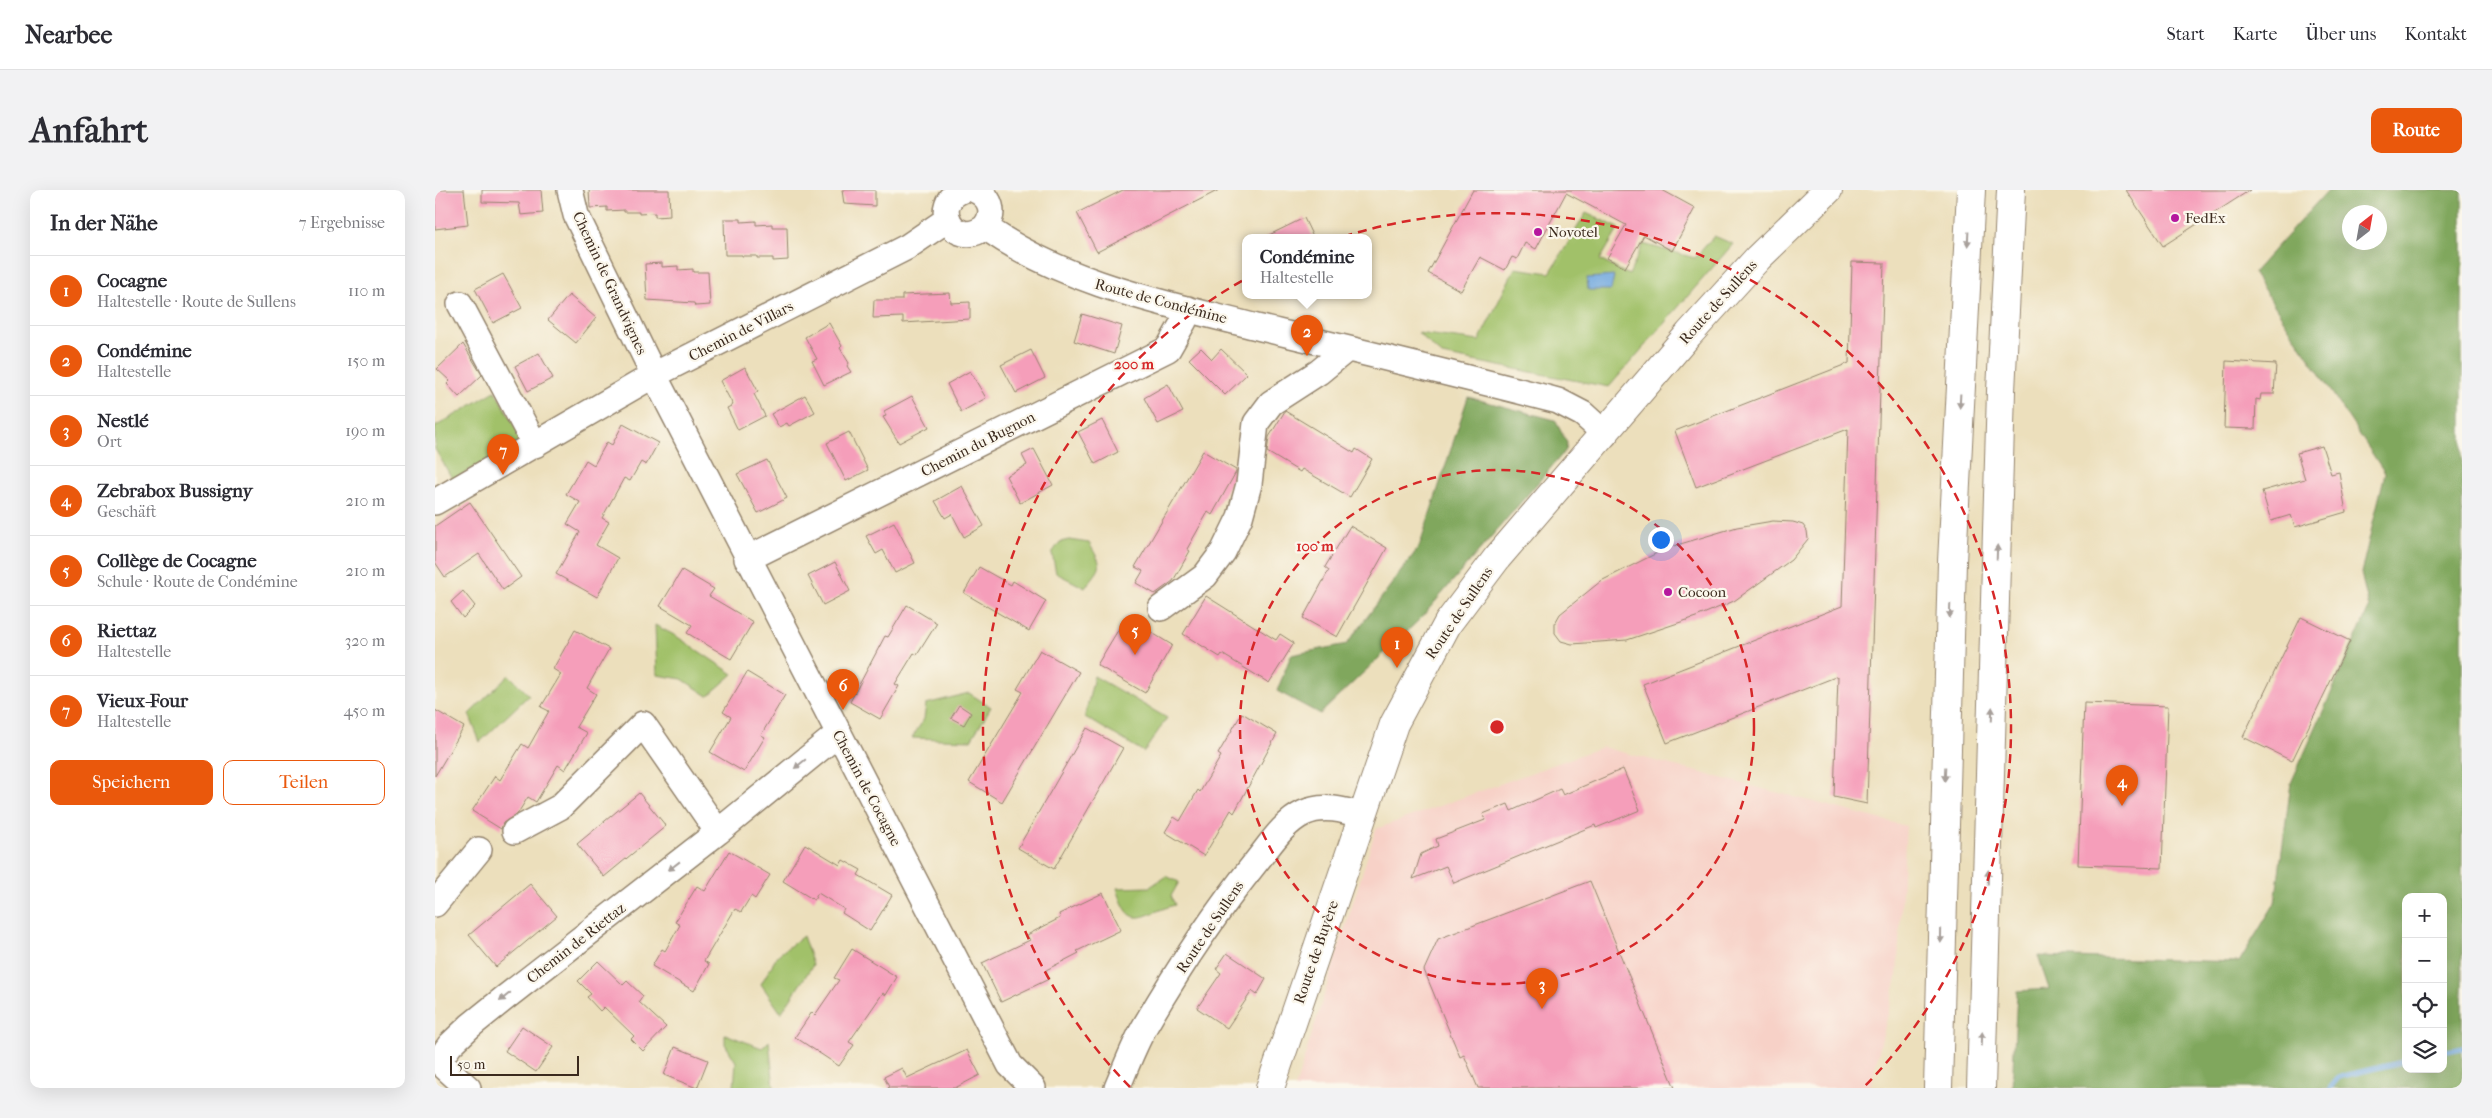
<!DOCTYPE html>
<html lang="de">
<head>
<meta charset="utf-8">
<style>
  body { margin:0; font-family:"IM FELL French Canon",serif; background:#f2f2f3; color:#2b2b33 }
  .controls { position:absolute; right:15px; bottom:15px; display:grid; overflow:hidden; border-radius:10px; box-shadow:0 5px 20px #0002 }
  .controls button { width:45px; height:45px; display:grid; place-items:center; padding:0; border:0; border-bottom:1px solid #e1e1e2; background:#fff; color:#2b2b33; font:25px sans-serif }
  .compass { position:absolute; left:1907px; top:15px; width:45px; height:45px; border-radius:50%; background:#fff; box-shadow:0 5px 20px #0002; rotate:31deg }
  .scale { position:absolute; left:15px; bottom:12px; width:129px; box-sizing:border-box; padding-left:5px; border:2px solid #3b2a1e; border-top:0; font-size:14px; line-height:18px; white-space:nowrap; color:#3b2a1e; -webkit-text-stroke:4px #fbf7ec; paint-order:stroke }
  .you { position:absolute; left:1225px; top:349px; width:18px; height:18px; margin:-12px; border:4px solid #fff; border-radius:50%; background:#1a73e8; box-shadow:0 0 0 8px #1a73e833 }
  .badge { display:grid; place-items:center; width:32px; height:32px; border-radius:50%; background:#ea580c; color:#fff; font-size:16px; font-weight:700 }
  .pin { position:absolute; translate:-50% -41px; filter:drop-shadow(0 1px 2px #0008) }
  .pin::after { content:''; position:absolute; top:26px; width:18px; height:15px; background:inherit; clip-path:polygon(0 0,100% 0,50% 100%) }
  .popup { position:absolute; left:807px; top:44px; width:130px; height:65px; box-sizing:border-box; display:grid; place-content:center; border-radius:10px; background:#fff; filter:drop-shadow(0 1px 4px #0005); font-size:16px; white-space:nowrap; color:#7c7c81 }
  .popup b { font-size:19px; color:#2b2b33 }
  .popup::after { content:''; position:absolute; left:50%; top:100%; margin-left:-10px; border:10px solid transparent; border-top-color:#fff }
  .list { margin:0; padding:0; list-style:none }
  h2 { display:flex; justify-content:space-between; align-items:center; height:65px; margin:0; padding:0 20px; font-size:21px }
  h2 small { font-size:16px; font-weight:400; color:#7c7c81 }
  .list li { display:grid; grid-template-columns:32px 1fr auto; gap:15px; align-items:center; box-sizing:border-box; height:70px; padding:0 20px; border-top:1px solid #e1e1e2 }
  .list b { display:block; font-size:19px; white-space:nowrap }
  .list p { margin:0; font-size:16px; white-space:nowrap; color:#7c7c81 }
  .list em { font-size:16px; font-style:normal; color:#7c7c81 }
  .actions { display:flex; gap:10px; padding:15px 20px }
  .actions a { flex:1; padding:11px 0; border:1px solid #ea580c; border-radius:10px; text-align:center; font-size:18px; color:#ea580c }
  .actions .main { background:#ea580c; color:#fff }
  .icon { flex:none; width:28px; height:28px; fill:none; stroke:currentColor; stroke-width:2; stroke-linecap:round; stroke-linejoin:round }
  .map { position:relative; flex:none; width:2027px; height:898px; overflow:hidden; border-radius:10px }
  header { display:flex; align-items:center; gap:30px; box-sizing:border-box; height:70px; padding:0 25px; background:#fff; border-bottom:1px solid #e1e1e2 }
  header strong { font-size:24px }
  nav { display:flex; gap:28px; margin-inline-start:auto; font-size:18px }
  .intro { display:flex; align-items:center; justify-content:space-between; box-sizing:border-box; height:120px; padding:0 30px }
  h1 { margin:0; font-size:35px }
  .button { padding:12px 22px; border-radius:10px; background:#ea580c; color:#fff; font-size:18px; font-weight:700 }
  main { display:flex; gap:30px; padding:0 30px }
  aside { flex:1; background:#fff; border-radius:10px; box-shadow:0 5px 20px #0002 }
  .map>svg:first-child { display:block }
</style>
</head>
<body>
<header>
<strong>Nearbee</strong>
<nav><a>Start</a><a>Karte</a><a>Über uns</a><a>Kontakt</a></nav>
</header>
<div class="intro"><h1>Anfahrt</h1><a class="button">Route</a></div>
<main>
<aside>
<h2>In der Nähe<small>7 Ergebnisse</small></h2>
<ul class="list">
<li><span class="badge">1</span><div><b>Cocagne</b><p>Haltestelle · Route de Sullens</p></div><em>110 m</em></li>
<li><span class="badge">2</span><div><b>Condémine</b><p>Haltestelle</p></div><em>150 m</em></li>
<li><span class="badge">3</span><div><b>Nestlé</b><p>Ort</p></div><em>190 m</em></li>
<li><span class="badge">4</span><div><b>Zebrabox Bussigny</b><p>Geschäft</p></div><em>210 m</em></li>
<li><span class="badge">5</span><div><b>Collège de Cocagne</b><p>Schule · Route de Condémine</p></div><em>210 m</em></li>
<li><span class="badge">6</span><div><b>Riettaz</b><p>Haltestelle</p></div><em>320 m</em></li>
<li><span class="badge">7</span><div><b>Vieux-Four</b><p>Haltestelle</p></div><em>450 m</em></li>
</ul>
<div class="actions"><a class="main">Speichern</a><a>Teilen</a></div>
</aside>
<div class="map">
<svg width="2027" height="898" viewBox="0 0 2027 898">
  <rect width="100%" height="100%" fill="#fbf7ec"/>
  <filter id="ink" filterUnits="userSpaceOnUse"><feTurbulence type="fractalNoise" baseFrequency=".02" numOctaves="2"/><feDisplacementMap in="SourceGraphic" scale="10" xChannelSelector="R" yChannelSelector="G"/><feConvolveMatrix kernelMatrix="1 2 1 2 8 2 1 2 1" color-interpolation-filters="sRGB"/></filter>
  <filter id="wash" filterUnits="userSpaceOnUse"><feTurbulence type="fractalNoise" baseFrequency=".0096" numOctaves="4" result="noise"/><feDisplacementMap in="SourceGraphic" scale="20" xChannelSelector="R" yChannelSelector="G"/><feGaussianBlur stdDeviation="1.12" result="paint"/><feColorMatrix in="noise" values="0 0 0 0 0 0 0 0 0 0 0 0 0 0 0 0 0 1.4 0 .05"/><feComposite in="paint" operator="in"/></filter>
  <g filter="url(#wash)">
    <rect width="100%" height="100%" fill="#ecdfbc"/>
    <path fill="#f7d1c7" d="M 1167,557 L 1471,636 L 1462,787 L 1435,898 L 860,898 L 941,639 Z"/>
    <path fill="#a1c169" stroke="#6e7644" d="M 1151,23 L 1184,38 L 1165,70 L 1194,85 L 1208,54 L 1260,68 L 1279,46 L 1298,54 L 1174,197 L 1007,165 L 983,143 L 1044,151 L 1080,78 L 1115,83 Z
      M 60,201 L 88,249 L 18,290 L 0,259 L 0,237 Z
      M 634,350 L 654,353 C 669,379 668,374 650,398 L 621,383 L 617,363 L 625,352 Z
      M 220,435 L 241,446 L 298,484 L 273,506 L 247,489 L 222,485 Z
      M 74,485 L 94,505 L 45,552 L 34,524 Z
      M 659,486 L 732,528 L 709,562 L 650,527 Z
      M 534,503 L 556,517 L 536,550 L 477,548 L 489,529 L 491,514 Z
      M 731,686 L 744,692 L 736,706 L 740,715 C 706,724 696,744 682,698 L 715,697 Z
      M 368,746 L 378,775 L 346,823 L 326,794 L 343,765 Z
      M 290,844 L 327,858 L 334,851 L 339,898 L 299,898 L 301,872 L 290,854 Z"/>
    <path fill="#80a75d" stroke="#5e683e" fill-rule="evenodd" d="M 1893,0 L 2027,0 L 2027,898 L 1577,898 L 1582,801 L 1614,799 L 1603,766 L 1804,772 L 1840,713 L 1856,593 L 1934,418 L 1926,383 L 1950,283 L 1818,83 ZM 1914,22 L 1944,22 L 1944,52 L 1914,52 ZM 1971,707 L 2008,707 L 2008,879 L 1971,879 Z
      M 1033,207 L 1120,230 L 1132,253 L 1131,260 L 986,428 L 885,524 L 842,501 L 856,465 L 912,454 L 984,357 Z"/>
    <path fill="#71a8df" stroke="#56697e" d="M 1179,86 L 1176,100 L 1153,100 L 1152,88 Z"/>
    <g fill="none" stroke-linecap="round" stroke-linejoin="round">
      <path stroke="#71a8df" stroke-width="5" d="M 2008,862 L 2027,858
        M 1895,898 L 1904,887 L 1971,871"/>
    </g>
    <g id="blocks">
      <path fill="#f59eba" d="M 0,0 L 29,0 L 33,35 L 0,39 Z
        M 47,0 L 106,0 L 108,23 L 86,25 L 84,13 L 47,12 Z
        M 154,0 L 234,0 L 235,26 L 220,27 L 220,23 L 204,24 L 204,22 L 189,22 L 189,20 L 172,21 L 172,17 L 155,18 Z
        M 407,0 L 440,0 L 440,16 L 409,14 Z
        M 688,0 L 784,0 L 662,62 L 642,23 Z
        M 1038,0 L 1227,0 L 1260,18 L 1237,61 L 1209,45 L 1190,78 L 1172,68 L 1191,35 L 1131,3 L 1101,59 L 1090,53 L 1082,69 L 1077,67 L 1070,80 L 1045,67 L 1026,101 L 993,83 Z
        M 1691,0 L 1815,0 L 1728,56 Z
        M 869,28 L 878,47 L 830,47 Z
        M 289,29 L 306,29 L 306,32 L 321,31 L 321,35 L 337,34 L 337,37 L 352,37 L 353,70 L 338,71 L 338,68 L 322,68 L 322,66 L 307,66 L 307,65 L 290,65 Z
        M 1417,72 L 1449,73 L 1432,614 L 1399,607 L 1403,486 L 1232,553 L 1208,494 L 1407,416 L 1413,239 L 1261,297 L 1240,241 L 1414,173 Z
        M 227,73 L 227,77 L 243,76 L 243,80 L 258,79 L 258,82 L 273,82 L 275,115 L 260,116 L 259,113 L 212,110 L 210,74 Z
        M 68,84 L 87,118 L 58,133 L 40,99 Z
        M 515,103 L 516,113 L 535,112 L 535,129 L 468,133 L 468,127 L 438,128 L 439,110 L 467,110 L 467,105 Z
        M 134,105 L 161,128 L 141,153 L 113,130 Z
        M 647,124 L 687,136 L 679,164 L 639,151 Z
        M 394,133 L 407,156 L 405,158 L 414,173 L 412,176 L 416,182 L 389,195 L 377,171 L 382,169 L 370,147 Z
        M 28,154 L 47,185 L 24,207 L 12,194 L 15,191 L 2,179 Z
        M 766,158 L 777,169 L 786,159 L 812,184 L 790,205 L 754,169 Z
        M 596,160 L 610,188 L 581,203 L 566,175 Z
        M 104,163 L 118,188 L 93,201 L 80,176 Z
        M 1791,171 L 1841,174 L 1839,204 L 1826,204 L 1825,210 L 1821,209 L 1820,239 L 1789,238 Z
        M 310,177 L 323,201 L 319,204 L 330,226 L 303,240 L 292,218 L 298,215 L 285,191 Z
        M 535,181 L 551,208 L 526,222 L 512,194 Z
        M 733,194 L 748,222 L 723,234 L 709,208 Z
        M 370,205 L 380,222 L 354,236 L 352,233 L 344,237 L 336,224 Z
        M 477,206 L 494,237 L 464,253 L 448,227 L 451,226 L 449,221 Z
        M 850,221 L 919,263 L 921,259 L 937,269 L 915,307 L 867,279 L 865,282 L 832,262 L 834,247 Z
        M 667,230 L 683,262 L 660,274 L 643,242 Z
        M 188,234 L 223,253 L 211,275 L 206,272 L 195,291 L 189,288 L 167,328 L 174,332 L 161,355 L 183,368 L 162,407 L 121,384 L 145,342 L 132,334 L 145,312 L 131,304 L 151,270 L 159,275 L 172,252 L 177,255 Z
        M 414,242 L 433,280 L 411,291 L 392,253 Z
        M 1887,256 L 1896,284 L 1904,282 L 1911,322 L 1860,337 L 1856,325 L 1836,331 L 1827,301 L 1870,289 L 1862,263 Z
        M 599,259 L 618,295 L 585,313 L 571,286 L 592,275 L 587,265 Z
        M 768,261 L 801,280 L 801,282 L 777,325 L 773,322 L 752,359 L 755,361 L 738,391 L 720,404 L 701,393 L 708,381 L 700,377 Z
        M 332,270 L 352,308 L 323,323 L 302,284 Z
        M 527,296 L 549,336 L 529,347 L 517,324 L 510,328 L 500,311 Z
        M 35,312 L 86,387 L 68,400 L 44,364 L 10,387 L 0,372 L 0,336 Z
        M 1338,331 L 1358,332 L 1368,335 L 1372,341 L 1373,349 L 1356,370 L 1299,411 L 1261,427 L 1192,450 L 1137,454 L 1126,451 L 1120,443 L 1120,433 L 1125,424 L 1166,391 L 1232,358 L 1302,337 Z
        M 459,332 L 480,373 L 460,383 L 448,360 L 441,364 L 431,346 Z
        M 915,336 L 952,358 L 902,447 L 868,428 L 894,380 L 890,377 Z
        M 400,372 L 415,401 L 388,415 L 373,386 Z
        M 544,377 L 576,395 L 578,391 L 611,411 L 594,441 L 529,403 Z
        M 247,380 L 279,399 L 274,406 L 318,432 L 296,469 L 252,443 L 257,435 L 225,416 Z
        M 28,401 L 40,416 L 28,428 L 16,412 Z
        M 771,406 L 841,450 L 845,444 L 859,453 L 834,493 L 787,464 L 785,467 L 748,444 Z
        M 472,415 L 502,433 L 482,465 L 479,463 L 460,494 L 464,496 L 445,529 L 415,512 L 450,446 L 453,447 Z
        M 691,427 L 737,455 L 710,503 L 662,475 Z
        M 1866,427 L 1915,451 L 1857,571 L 1808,547 Z
        M 140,440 L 174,459 L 152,498 L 161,504 L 141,537 L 152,543 L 130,580 L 123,575 L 101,612 L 93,607 L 83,623 L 68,633 L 66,639 L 37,621 L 60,586 L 65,590 L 87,554 L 93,558 L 114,521 L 106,517 L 126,484 L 118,479 Z
        M 605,460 L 644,482 L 567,612 L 534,592 L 588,502 L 582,499 Z
        M 312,482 L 350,505 L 326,545 L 330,547 L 309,582 L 275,562 L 296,527 L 288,522 Z
        M 1649,513 L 1733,516 L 1727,678 L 1643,675 Z
        M 524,515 L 536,523 L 529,535 L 516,528 Z
        M 0,520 L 29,537 L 0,586 Z
        M 807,523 L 842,544 L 799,623 L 796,620 L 769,666 L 730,642 L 739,627 L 745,631 L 763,600 L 765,602 L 786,566 L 783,564 Z
        M 652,538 L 688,558 L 619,679 L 583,658 Z
        M 1188,579 L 1205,620 L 1161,638 L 1160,635 L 1019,693 L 1011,676 L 978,689 L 986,664 L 1003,656 L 1001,649 L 1050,630 L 1048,624 L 1073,614 L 1076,621 L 1125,599 L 1128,605 Z
        M 204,603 L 231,636 L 169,687 L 142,654 Z
        M 370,654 L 405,675 L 408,670 L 426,680 L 423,685 L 457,705 L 435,741 L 407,723 L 409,719 L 383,703 L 379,710 L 348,691 Z
        M 294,661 L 335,685 L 320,709 L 316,706 L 306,722 L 300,719 L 269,771 L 274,774 L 259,801 L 217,776 L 227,759 L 230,761 L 245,735 L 240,732 L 262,696 L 270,701 Z
        M 1155,691 L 1240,898 L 1043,898 L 1029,865 L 1025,867 L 989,780 L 1003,749 Z
        M 95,694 L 122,726 L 61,777 L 34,745 Z
        M 668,703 L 686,740 L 642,761 L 644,763 L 611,780 L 614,789 L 566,812 L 547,773 L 595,750 L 592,745 L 625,728 L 624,724 Z
        M 417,759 L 462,787 L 451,805 L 448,803 L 414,852 L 419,855 L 404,876 L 360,847 L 377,822 L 380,825 L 404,790 L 399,788 Z
        M 792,763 L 831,789 L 822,805 L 817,801 L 792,838 L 762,818 L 786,783 L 781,779 Z
        M 163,771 L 188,795 L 192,791 L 208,806 L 204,812 L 231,837 L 208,861 L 196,849 L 199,846 L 169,817 L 165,821 L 152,807 L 156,804 L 143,791 Z
        M 87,836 L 118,857 L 101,882 L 70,861 Z
        M 240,857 L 273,870 L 262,898 L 229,885 Z
        M 532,860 L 545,885 L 520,898 L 452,898 L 454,897 L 449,887 L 467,878 L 472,888 Z"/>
    </g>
  </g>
  <g filter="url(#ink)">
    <use href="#blocks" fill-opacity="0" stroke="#94846d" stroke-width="1"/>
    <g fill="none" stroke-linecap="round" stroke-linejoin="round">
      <g stroke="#94846d" stroke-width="28">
        <path id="minor" d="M 135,0 L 141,25 L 219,185 L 575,875 L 598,898
          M 528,0 C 493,13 519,61 550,37 C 561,23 556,7 540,0
          M 550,37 C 631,94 728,113 822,137 C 922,161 1023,185 1123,211 L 1148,224 L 1170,244
          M 25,114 L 100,255
          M 0,312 L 219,185 L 472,57 L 513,29
          M 312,369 L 733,159 L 749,131 L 753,119
          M 726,418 L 770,386 L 788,362 L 805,327 L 814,294 L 821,233 L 836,213 L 884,182 L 912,159
          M 80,641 L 125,617 L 208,534 L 283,642
          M 0,714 L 44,660
          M 0,868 L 33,898
          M 4,870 L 15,855 L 35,836 L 71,807 L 283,642 L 404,543
          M 682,898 C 691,877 699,855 710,836 C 743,779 780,723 821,672 C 835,655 848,633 869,623 C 888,614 909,620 928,626"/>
      </g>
      <g stroke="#94846d" stroke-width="30">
        <path id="major" d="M 835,898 L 959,534 L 1013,433 L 1062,368 L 1254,144 L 1323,68 L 1393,0"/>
      </g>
      <g stroke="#94846d" stroke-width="30">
        <path id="highway" d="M 1503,898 L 1517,372 L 1536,0
          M 1546,898 L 1566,201 L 1576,0"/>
      </g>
      <use href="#minor" stroke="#fff" stroke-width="25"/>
      <use href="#major" stroke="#fff" stroke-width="28"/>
      <use href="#highway" stroke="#fff" stroke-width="28"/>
    </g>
    <defs><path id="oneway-solid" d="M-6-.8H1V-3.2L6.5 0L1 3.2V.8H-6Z" transform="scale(1.25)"/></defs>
    <g fill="#a79f9a">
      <use href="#oneway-solid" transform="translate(1533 49) rotate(93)"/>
      <use href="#oneway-solid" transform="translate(1525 211) rotate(93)"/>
      <use href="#oneway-solid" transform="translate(1562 362) rotate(-88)"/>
      <use href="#oneway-solid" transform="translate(1515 421) rotate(92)"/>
      <use href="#oneway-solid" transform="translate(1557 524) rotate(-88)"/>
      <use href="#oneway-solid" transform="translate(365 574) rotate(141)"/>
      <use href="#oneway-solid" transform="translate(1510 584) rotate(92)"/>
      <use href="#oneway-solid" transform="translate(239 676) rotate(142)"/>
      <use href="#oneway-solid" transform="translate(1553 687) rotate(-88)"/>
      <use href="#oneway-solid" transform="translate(1506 746) rotate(91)"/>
      <use href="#oneway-solid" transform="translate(70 807) rotate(141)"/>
      <use href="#oneway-solid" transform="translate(1547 849) rotate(-88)"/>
    </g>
  </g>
  <g fill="none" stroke="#d62828" stroke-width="2.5" stroke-dasharray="9 6">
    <circle cx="1062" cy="537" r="257"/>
    <path d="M695 897A514 514 0 1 1 1429 897"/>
  </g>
  <g fill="#b5179e" stroke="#fbf7ec" stroke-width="2">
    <circle cx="1740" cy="28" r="5"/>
    <circle cx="1103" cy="42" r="5"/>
    <circle cx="1233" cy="402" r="5"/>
  </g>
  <g text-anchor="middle" stroke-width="4.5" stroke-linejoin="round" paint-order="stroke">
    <g font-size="15" fill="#3b2a1e" stroke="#fbf7ec" text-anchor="start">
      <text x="1750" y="33">FedEx</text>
      <text x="1113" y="47">Novotel</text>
      <text x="1243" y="407">Cocoon</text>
    </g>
    <g font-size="15" fill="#3b2a1e" stroke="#fbf7ec">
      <text transform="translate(175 93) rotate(65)" y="5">Chemin de Grandvignes</text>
      <text transform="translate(726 111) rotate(15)" y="5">Route de Condémine</text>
      <text transform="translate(1283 112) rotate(-48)" y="5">Route de Sullens</text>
      <text transform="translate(306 141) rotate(-27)" y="5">Chemin de Villars</text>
      <text transform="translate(543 254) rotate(-27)" y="5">Chemin du Bugnon</text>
      <text transform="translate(1024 423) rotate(-56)" y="5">Route de Sullens</text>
      <text transform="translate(432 598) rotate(62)" y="5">Chemin de Cocagne</text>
      <text transform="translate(775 737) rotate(-56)" y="5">Route de Sullens</text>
      <text transform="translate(141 753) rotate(-38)" y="5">Chemin de Riettaz</text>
      <text transform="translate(881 762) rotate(-71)" y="5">Route de Buyère</text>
    </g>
  </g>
  <circle cx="1062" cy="537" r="8" fill="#d62828" stroke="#fbf7ec" stroke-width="2.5"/>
  <g font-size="15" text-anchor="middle" font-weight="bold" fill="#d62828" stroke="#fbf7ec" stroke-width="4.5" stroke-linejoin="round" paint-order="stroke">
    <text x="699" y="179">200 m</text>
    <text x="880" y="361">100 m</text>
  </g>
</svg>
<div class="controls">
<button>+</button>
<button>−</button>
<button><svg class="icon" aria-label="locate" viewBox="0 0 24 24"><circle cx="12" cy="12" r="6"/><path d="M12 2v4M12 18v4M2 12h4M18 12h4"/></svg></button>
<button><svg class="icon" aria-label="layers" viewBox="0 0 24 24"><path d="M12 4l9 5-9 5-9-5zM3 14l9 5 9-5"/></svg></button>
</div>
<svg class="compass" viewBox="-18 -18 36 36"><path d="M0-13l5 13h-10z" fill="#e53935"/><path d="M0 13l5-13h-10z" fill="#7c7c81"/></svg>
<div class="scale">50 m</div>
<div class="you"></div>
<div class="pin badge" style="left:962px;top:478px">1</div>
<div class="pin badge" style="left:872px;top:166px">2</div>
<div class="popup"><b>Condémine</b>Haltestelle</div>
<div class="pin badge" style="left:1107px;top:819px">3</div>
<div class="pin badge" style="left:1687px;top:616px">4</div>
<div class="pin badge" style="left:700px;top:465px">5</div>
<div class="pin badge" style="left:408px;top:520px">6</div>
<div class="pin badge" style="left:68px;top:285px">7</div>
</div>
</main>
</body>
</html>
